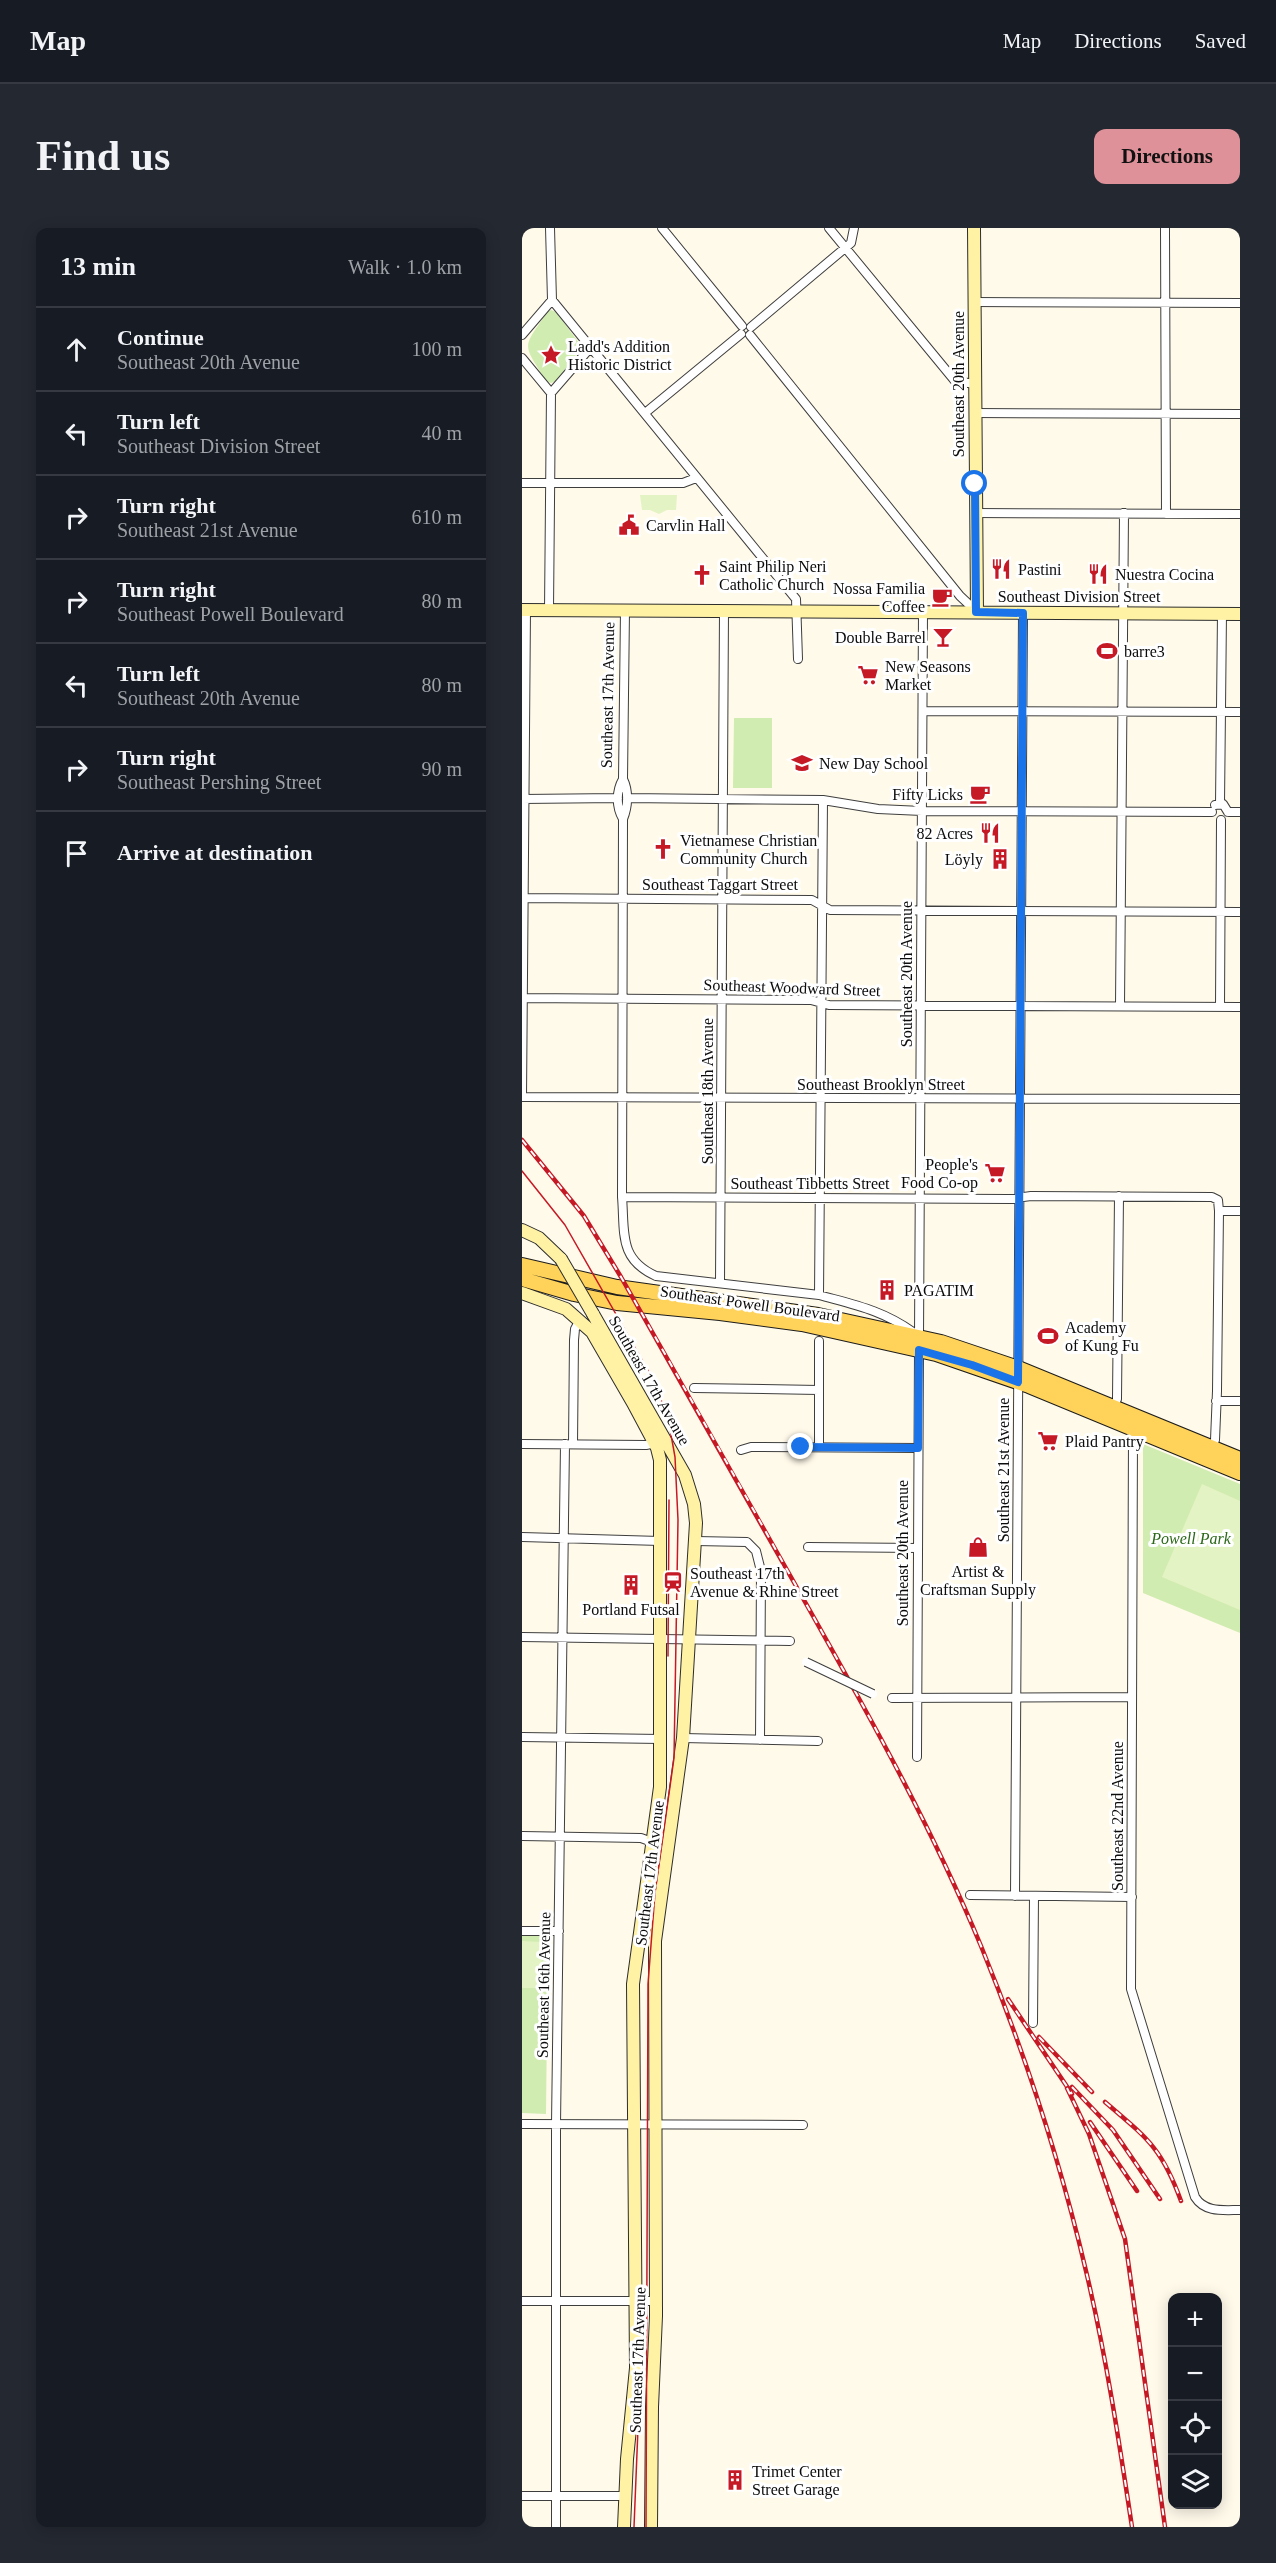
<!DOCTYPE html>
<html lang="en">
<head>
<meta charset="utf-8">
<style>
  body { margin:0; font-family:Georgia,serif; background:#242831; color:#f1f3f6 }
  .controls { position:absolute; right:18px; bottom:18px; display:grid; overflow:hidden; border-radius:12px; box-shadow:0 3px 15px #0003 }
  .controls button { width:54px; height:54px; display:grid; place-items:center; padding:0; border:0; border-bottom:2px solid #363941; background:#171b24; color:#f1f3f6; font:30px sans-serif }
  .stop { position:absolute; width:18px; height:18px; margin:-14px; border:4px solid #1a73e8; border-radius:50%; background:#fff }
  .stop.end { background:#1a73e8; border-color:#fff; box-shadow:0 2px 6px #0008 }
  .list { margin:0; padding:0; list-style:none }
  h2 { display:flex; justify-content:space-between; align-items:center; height:78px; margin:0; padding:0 24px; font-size:26px }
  h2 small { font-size:20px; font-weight:400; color:#9ea1a6 }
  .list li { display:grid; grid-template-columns:39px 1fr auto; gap:18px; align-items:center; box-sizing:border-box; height:84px; padding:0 24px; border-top:2px solid #363941 }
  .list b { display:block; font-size:22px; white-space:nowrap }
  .list p { margin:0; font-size:20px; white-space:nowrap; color:#9ea1a6 }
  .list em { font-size:20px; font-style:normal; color:#9ea1a6 }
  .icon { flex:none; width:33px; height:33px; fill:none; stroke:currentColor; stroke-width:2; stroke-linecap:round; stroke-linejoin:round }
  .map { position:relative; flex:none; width:718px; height:2299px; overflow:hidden; border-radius:12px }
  header { display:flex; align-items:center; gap:36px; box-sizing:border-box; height:84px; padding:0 30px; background:#171b24; border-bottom:2px solid #363941 }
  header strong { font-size:28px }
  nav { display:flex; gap:33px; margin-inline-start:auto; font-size:21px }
  .intro { display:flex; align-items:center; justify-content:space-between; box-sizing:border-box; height:144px; padding:0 36px }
  h1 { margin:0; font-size:42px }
  .button { padding:15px 27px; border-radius:12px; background:#de9198; color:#111; font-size:21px; font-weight:700 }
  main { display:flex; gap:36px; padding:0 36px }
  aside { flex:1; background:#171b24; border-radius:12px; box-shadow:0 3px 15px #0003 }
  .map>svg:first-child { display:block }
</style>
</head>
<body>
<header>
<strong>Map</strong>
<nav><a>Map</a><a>Directions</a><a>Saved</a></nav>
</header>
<div class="intro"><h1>Find us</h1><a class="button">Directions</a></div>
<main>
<aside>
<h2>13 min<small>Walk · 1.0 km</small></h2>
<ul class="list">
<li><svg class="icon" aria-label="ahead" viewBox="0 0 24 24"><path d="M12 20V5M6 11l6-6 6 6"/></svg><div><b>Continue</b><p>Southeast 20th Avenue</p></div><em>100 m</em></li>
<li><svg class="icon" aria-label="left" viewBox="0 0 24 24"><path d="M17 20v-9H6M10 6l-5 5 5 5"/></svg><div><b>Turn left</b><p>Southeast Division Street</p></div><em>40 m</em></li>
<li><svg class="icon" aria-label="right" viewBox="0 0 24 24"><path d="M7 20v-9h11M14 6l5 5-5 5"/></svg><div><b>Turn right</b><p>Southeast 21st Avenue</p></div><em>610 m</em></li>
<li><svg class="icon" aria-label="right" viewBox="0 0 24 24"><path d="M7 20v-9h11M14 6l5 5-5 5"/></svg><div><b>Turn right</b><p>Southeast Powell Boulevard</p></div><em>80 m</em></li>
<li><svg class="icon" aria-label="left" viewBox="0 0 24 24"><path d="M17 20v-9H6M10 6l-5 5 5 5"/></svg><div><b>Turn left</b><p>Southeast 20th Avenue</p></div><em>80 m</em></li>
<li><svg class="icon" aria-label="right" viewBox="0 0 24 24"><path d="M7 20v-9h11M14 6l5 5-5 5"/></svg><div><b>Turn right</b><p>Southeast Pershing Street</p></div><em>90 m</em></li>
<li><svg class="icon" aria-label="arrive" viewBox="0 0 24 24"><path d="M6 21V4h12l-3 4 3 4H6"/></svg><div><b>Arrive at destination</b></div></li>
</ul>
</aside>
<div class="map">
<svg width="718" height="2299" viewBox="0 0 718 2299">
  <rect width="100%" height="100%" fill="#fffaea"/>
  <path fill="#d1ecb0" d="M 29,82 L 34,84 L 60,119 L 34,153 L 29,155 L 24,153 C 0,114 0,122 25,84 Z
    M 212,490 L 250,490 L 250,560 L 211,560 Z
    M 621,1216 L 718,1256 L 718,1405 L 621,1365 Z
    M 0,1708 L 26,1708 L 24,1886 L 0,1885 Z"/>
  <path fill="#e4f3c3" d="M 118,267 L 155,267 L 154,282 L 145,282 L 137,286 L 128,282 L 120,282 Z
    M 680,1256 L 718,1273 L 718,1382 L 640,1349 Z
    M 0,1713 L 20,1714 L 19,1760 L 0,1760 Z"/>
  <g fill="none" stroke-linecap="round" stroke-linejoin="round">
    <g stroke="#3e3e3e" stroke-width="10">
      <path id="street" d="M 28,0 L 30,72
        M 140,0 L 220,98
        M 307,0 L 433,153 L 453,156
        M 643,0 L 644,286
        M 30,72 L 274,371 L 276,431
        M 452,74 L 718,75
        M 229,99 L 329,15 L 332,0
        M 0,107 L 30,72
        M 228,107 L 438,368 L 455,384
        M 0,130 L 29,165 L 69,119
        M 123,185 L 219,106
        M 453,185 L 718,186
        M 0,255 L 161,255 L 174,250
        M 453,285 L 718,286
        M 4,382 L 0,869 L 718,871
        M 27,382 L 29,165
        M 401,483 L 718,484
        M 101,551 C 107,563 106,579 101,591 L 100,969 C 103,1004 96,1031 134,1048 L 297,1067 C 333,1077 360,1082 391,1104
        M 105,570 L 301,572 L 356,581 L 400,583 L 690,584
        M 0,571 L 96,570
        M 698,576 L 700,385
        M 693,577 L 701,576 L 706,584
        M 706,584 L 718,584
        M 101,591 C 94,579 94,563 101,551 L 103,382
        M 0,670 L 290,672 L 308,682 L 718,684
        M 0,770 L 289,772 L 307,777 L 718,779
        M 598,778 L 602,285
        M 698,779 L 699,592
        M 100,969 L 487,971 L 509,968 L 690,969 L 696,972 L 697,983 L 695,1163 L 693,1212 L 688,1222
        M 697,983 L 718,983
        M 198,1055 L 202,383
        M 297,1067 L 301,572
        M 397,1109 L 401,384
        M 172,1160 L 297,1162
        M 694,1173 L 718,1173
        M 590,1183 L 595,1171 L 597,968
        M 614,1199 L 611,1207 L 609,1761 L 673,1969 C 683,1985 702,1982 718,1982
        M 0,1216 L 124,1217 L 133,1215
        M 51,1216 L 52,1112 L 53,1101 L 58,1092
        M 297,1218 L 297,1113
        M 219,1222 L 229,1219 L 396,1220
        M 0,1309 L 138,1313
        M 174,1313 L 225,1314 L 234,1323 L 239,1343 L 238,1512
        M 286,1319 L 396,1320
        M 0,1409 L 268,1413
        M 370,1470 L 609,1469
        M 0,1509 L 139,1511
        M 161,1510 L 296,1513
        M 395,1529 L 397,1122
        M 0,1608 L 119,1610 L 130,1614
        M 448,1667 L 610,1669
        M 493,1668 L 501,385
        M 0,1703 L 37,1703
        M 511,1795 L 512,1668
        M 0,1896 L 281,1897
        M 0,2073 L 134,2073
        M 0,2268 L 103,2268
        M 34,2299 L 34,1896 L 43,1216"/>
    </g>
    <g stroke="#2d2d2d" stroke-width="14">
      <path id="secondary" d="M 452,0 L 455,384
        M 0,382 L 718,386
        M 0,1002 L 17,1010 L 39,1031
        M 0,1065 L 44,1081 L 70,1104 L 111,1175 L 135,1220 L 138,1232 L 138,1559 L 111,1756 L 114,2140 L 105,2231 L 102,2299
        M 71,1086 L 163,1247 L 172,1276 L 174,1295 L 161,1510 L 133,1713 L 134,2088 L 130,2179 L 129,2299"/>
    </g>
    <g stroke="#1c1c1c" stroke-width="16">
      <path id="primary" d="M 0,1037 L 95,1059 L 296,1087 L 419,1114 L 496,1140 L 718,1231
        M 0,1051 L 52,1066 L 95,1075 L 198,1085 L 280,1096 L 414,1126 L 507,1158 L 718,1245"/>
    </g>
    <use href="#street" stroke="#fff" stroke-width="8"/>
    <use href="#secondary" stroke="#fff2a5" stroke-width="12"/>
    <use href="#primary" stroke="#ffd25a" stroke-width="14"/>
    <path stroke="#c61926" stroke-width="1.5" d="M 0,943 L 43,997 L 131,1151 L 146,1190 L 153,1229 L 156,1292 L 152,1530 L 133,1665 L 126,1756 L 124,2299
      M 146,1428 L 147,1272
      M 112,2299 L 116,2200"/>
    <g stroke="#c61926" stroke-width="4.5">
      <path id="rail" d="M 0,912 L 62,988 L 99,1049 C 159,1154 219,1259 278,1365 C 343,1480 408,1595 459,1718 C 502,1823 538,1932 564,2043 C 584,2127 597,2213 610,2299
        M 486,1771 L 550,1866
        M 517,1809 L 570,1864
        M 550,1859 L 591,1902 L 638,1971
        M 545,1860 L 567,1906 L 603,2011 L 643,2299
        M 583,1874 C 625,1910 640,1920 659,1973
        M 568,1894 L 615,1963"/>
    </g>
    <use href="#rail" stroke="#fff" stroke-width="2" stroke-dasharray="7" stroke-linecap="butt"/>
    <g stroke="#3e3e3e" stroke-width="10" stroke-linecap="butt">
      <path id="street-bridge" d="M 284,1434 L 351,1466"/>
    </g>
    <g stroke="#2d2d2d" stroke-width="14" stroke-linecap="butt">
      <path id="secondary-bridge" d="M 39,1031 L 71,1086"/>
    </g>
    <use href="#street-bridge" stroke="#fff" stroke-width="8"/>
    <use href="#secondary-bridge" stroke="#fff2a5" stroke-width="12"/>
  </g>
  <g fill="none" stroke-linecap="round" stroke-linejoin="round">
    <path stroke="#1a73e8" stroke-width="8" d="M 279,1219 L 396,1220 L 397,1122 L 450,1137 L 496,1154 L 501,385 L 454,384 L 453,256"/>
  </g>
  <defs>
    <g id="sight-bare" transform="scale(1.62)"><path d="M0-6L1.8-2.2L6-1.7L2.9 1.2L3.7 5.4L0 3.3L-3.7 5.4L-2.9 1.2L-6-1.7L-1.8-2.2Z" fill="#c61926" stroke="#fff" stroke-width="2.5" paint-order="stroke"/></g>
    <g id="civic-bare" transform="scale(1.62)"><path d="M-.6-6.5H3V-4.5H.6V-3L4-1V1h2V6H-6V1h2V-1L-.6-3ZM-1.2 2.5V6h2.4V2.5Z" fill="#c61926" stroke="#fff" stroke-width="2.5" paint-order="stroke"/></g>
    <g id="restaurant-bare" transform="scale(1.62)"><path d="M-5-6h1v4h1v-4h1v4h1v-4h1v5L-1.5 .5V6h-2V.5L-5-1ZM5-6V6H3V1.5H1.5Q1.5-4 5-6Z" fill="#c61926" stroke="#fff" stroke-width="2.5" paint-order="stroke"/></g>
    <g id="church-bare" transform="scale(1.62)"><path d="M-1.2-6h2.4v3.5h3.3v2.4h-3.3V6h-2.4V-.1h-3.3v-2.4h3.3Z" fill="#c61926" stroke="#fff" stroke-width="2.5" paint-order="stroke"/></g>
    <g id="cafe-bare" transform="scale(1.62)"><path d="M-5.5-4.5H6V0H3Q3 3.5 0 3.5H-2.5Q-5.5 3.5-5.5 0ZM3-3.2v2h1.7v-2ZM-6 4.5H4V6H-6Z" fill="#c61926" stroke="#fff" stroke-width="2.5" paint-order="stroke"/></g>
    <g id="bar-bare" transform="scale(1.62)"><path d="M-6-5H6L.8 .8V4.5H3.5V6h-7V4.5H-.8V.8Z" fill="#c61926" stroke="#fff" stroke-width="2.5" paint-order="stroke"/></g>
    <g id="stadium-bare" transform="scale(1.62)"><path d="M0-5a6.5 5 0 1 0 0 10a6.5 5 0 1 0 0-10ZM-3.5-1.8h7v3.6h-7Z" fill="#c61926" stroke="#fff" stroke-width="2.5" paint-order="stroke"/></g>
    <g id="supermarket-bare" transform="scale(1.62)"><path d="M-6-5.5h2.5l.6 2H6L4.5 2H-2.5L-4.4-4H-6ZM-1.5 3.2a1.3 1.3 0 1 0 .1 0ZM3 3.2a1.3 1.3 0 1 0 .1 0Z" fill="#c61926" stroke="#fff" stroke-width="2.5" paint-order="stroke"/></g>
    <g id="school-bare" transform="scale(1.62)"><path d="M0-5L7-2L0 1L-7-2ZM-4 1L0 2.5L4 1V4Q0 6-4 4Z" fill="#c61926" stroke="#fff" stroke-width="2.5" paint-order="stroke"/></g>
    <g id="building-bare" transform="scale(1.62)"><path d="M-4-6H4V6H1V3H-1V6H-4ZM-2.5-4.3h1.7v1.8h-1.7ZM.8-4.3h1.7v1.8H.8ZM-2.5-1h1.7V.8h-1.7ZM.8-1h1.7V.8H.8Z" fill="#c61926" stroke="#fff" stroke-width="2.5" paint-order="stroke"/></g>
    <g id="shop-bare" transform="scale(1.62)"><path d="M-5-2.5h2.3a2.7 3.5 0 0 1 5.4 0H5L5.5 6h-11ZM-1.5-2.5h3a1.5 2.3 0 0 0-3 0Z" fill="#c61926" stroke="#fff" stroke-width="2.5" paint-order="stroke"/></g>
    <g id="station-bare" transform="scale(1.62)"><path d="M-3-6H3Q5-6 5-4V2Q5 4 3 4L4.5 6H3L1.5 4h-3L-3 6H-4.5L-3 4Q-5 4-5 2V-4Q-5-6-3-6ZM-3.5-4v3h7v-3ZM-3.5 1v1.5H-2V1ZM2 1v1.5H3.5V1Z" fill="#c61926" stroke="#fff" stroke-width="2.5" paint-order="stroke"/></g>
  </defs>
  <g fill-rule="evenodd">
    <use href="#sight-bare" x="29" y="127"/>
    <use href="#civic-bare" x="107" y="297"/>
    <use href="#restaurant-bare" x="479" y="341"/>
    <use href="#restaurant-bare" x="576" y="346"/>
    <use href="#church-bare" x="180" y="347"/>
    <use href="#cafe-bare" x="420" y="369"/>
    <use href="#bar-bare" x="421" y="409"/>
    <use href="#stadium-bare" x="585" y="423"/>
    <use href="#supermarket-bare" x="346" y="447"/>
    <use href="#school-bare" x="280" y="535"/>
    <use href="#cafe-bare" x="458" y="566"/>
    <use href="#restaurant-bare" x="468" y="605"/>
    <use href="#church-bare" x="141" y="621"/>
    <use href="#building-bare" x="478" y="631"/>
    <use href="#supermarket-bare" x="473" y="945"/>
    <use href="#building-bare" x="365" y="1062"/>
    <use href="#stadium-bare" x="526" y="1108"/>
    <use href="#supermarket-bare" x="526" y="1213"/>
    <use href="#shop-bare" x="456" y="1319"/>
    <use href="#station-bare" x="151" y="1354"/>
    <use href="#building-bare" x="109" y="1357"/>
    <use href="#building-bare" x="213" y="2252"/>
  </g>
  <g text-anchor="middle" stroke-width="6" stroke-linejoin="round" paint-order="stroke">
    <g font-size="16" fill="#0b0b0b" stroke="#fff" text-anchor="start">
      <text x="46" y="124">Ladd's Addition<tspan x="46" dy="18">Historic District</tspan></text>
      <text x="124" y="303">Carvlin Hall</text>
      <text x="197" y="344">Saint Philip Neri<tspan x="197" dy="18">Catholic Church</tspan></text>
      <text x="496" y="347">Pastini</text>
      <text x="593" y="352">Nuestra Cocina</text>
      <text x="403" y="366" text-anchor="end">Nossa Familia<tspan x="403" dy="18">Coffee</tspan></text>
      <text x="404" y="415" text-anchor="end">Double Barrel</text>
      <text x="602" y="429">barre3</text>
      <text x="363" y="444">New Seasons<tspan x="363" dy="18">Market</tspan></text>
      <text x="297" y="541">New Day School</text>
      <text x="441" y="572" text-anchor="end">Fifty Licks</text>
      <text x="451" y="611" text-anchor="end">82 Acres</text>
      <text x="158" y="618">Vietnamese Christian<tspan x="158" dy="18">Community Church</tspan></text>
      <text x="461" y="637" text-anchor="end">Löyly</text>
      <text x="456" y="942" text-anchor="end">People's<tspan x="456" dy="18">Food Co-op</tspan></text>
      <text x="382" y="1068">PAGATIM</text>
      <text x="543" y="1105">Academy<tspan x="543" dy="18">of Kung Fu</tspan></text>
      <text x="543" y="1219">Plaid Pantry</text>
      <text x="456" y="1349" text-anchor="middle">Artist &amp;<tspan x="456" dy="18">Craftsman Supply</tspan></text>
      <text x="168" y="1351">Southeast 17th<tspan x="168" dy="18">Avenue &amp; Rhine Street</tspan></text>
      <text x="109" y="1387" text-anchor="middle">Portland Futsal</text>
      <text x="230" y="2249">Trimet Center<tspan x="230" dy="18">Street Garage</tspan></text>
    </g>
    <g font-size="16" fill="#0b0b0b" stroke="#fff">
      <text transform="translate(436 156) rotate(-90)" y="6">Southeast 20th Avenue</text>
      <text x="557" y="374">Southeast Division Street</text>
      <text transform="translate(85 467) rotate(-89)" y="6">Southeast 17th Avenue</text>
      <text x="198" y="662">Southeast Taggart Street</text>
      <text transform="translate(384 746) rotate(-90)" y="6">Southeast 20th Avenue</text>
      <text transform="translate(270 759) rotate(2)" y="6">Southeast Woodward Street</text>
      <text x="359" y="862">Southeast Brooklyn Street</text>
      <text transform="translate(185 863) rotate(-90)" y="6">Southeast 18th Avenue</text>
      <text x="288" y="961">Southeast Tibbetts Street</text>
      <text transform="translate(228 1075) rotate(8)" y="6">Southeast Powell Boulevard</text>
      <text transform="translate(128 1152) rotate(60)" y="6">Southeast 17th Avenue</text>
      <text transform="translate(481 1242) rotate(-90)" y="6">Southeast 21st Avenue</text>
      <text transform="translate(380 1325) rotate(-90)" y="6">Southeast 20th Avenue</text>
      <text transform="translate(595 1588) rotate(-90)" y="6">Southeast 22nd Avenue</text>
      <text transform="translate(127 1645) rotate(-83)" y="6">Southeast 17th Avenue</text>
      <text transform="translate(21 1757) rotate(-89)" y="6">Southeast 16th Avenue</text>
      <text transform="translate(115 2132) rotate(-88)" y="6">Southeast 17th Avenue</text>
    </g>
    <g font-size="16" font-style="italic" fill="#2a6817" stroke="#fff">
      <text x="669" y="1316">Powell Park</text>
    </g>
  </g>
</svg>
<div class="controls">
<button>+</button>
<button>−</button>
<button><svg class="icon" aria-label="locate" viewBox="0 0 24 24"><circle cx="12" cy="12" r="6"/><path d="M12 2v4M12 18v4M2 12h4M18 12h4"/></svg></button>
<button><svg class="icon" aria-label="layers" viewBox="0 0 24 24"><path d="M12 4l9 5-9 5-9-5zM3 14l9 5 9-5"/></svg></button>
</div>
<div class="stop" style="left:453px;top:256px"></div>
<div class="stop end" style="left:279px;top:1219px"></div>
</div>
</main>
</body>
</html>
